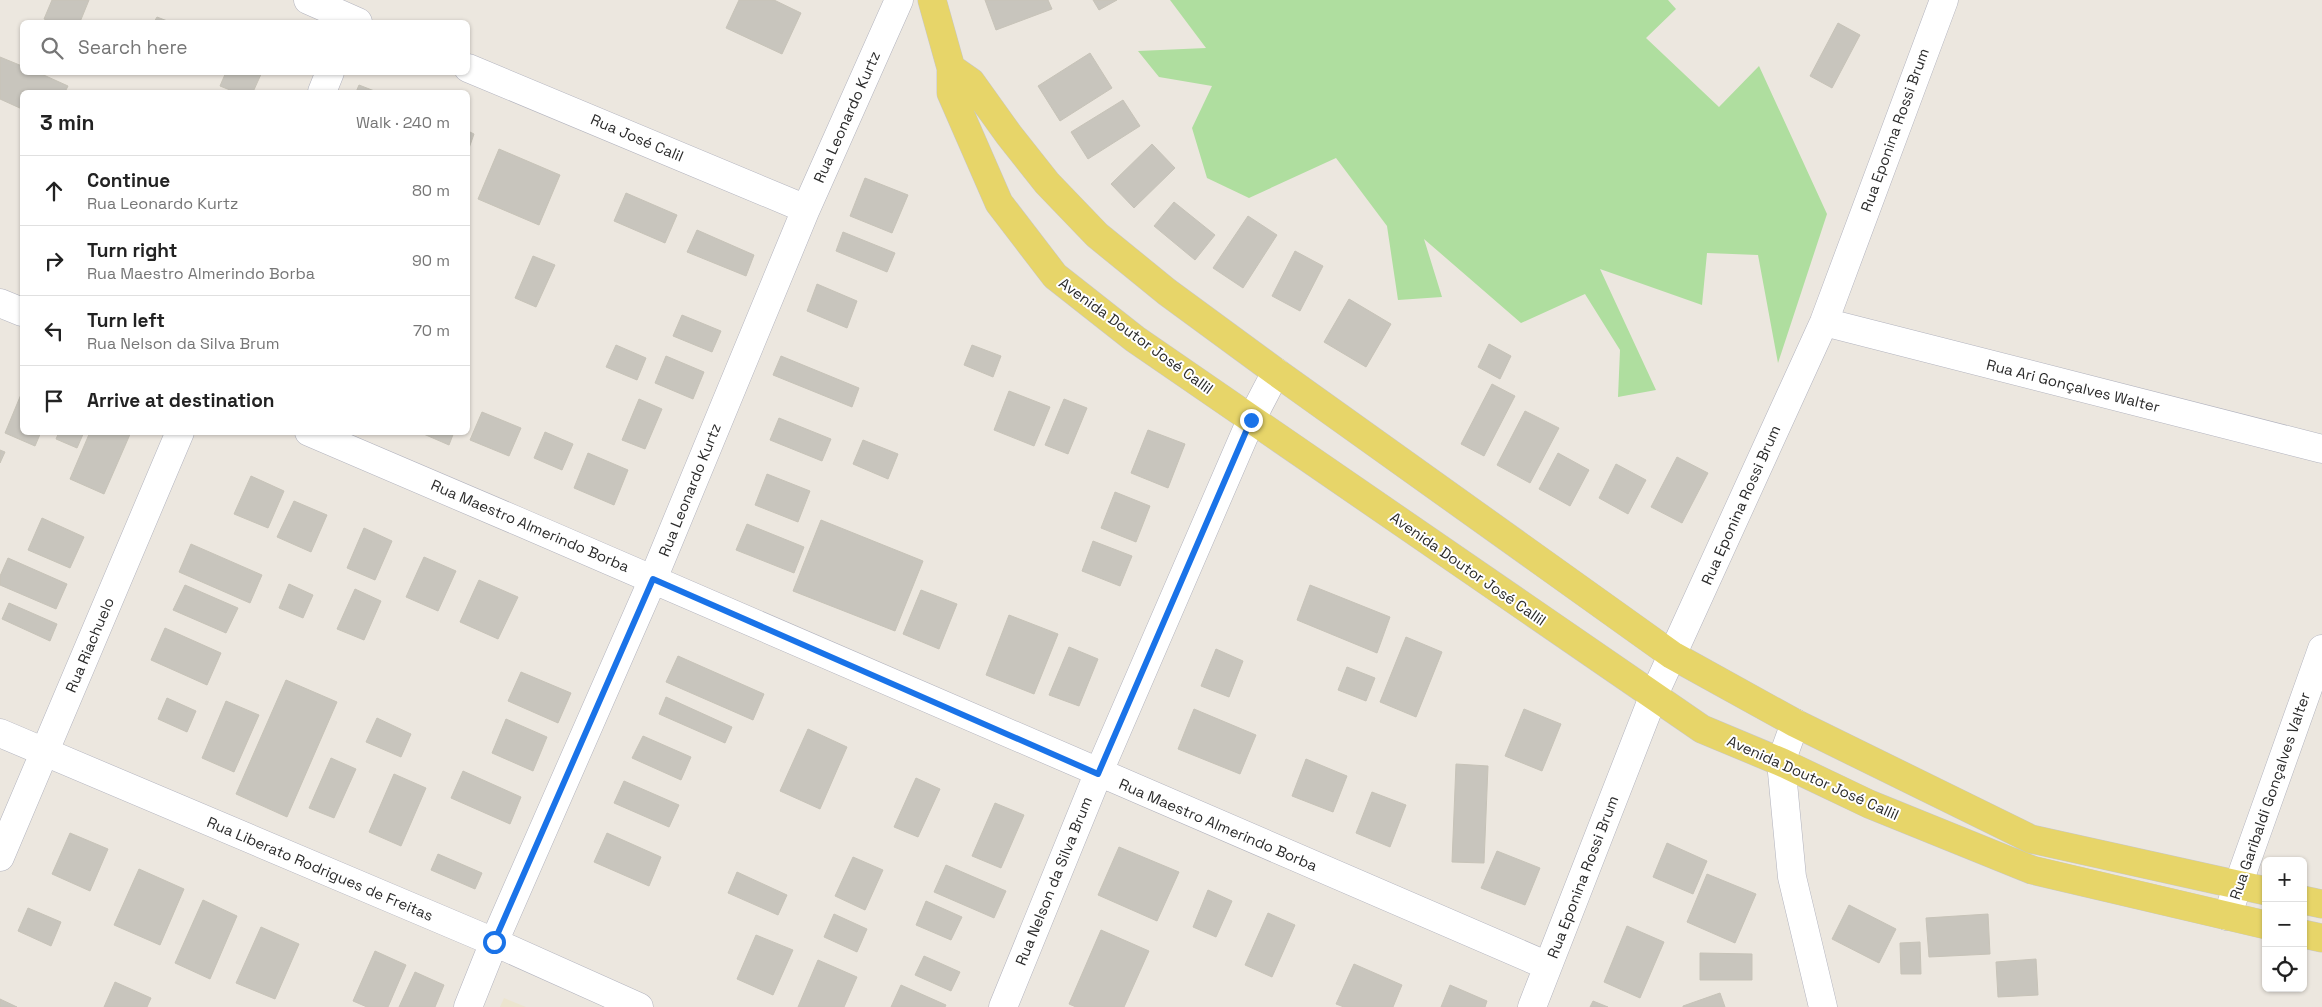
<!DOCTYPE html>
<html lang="en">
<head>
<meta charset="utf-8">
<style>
  body { margin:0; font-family:"Space Grotesk",sans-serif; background:#f6f6f6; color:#222 }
  .controls { position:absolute; right:15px; bottom:15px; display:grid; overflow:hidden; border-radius:8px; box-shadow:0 1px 4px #0004 }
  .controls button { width:45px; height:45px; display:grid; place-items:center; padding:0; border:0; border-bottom:1px solid #e0e0e0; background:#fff; color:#222; font:25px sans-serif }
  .stop { position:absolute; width:15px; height:15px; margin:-11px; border:4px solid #1a73e8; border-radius:50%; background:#fff }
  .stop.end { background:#1a73e8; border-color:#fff; box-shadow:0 1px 5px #0008 }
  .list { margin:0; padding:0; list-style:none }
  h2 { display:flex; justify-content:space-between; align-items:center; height:65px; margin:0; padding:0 20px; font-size:21px }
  h2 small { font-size:16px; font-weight:400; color:#767676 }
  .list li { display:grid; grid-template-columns:32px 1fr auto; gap:15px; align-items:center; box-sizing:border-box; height:70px; padding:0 20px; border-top:1px solid #e0e0e0 }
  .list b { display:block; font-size:19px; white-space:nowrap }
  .list p { margin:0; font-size:16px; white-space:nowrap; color:#767676 }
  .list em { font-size:16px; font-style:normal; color:#767676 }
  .icon { flex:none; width:28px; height:28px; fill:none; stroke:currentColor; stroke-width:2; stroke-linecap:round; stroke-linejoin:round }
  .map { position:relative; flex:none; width:2322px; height:1007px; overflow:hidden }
  .search { position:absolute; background:#fff; box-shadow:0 1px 4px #0004; left:20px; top:20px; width:450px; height:55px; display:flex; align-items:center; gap:12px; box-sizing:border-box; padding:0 18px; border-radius:8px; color:#767676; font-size:19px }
  .panel { position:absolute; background:#fff; box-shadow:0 1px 4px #0004; left:20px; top:90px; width:450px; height:345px; border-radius:8px }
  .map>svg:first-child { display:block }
</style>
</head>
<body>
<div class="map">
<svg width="2322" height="1007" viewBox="0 0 2322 1007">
  <rect width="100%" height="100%" fill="#ece7df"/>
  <path fill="#ece5cf" d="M 504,998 L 526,1007 L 500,1007 Z"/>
  <path fill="#afde9f" d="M 1170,0 L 1668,0 L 1676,9 L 1646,38 L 1719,107 L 1759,66 L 1827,214 L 1778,363 L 1758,255 L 1707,253 L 1702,305 L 1600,269 L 1656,390 L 1618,397 L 1620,350 L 1585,294 L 1521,323 L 1424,239 L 1442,297 L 1398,300 L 1387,226 L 1336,158 L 1249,198 L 1207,178 L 1192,128 L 1212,86 L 1159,77 L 1138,51 L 1206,48 Z"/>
  <path fill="#c8c5bd" stroke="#c7c3b8" d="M 52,0 L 89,0 L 80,22 L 52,22 L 44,19 Z
    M 739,0 L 774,0 L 801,13 L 782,54 L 726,28 Z
    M 985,0 L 1048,0 L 1052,9 L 996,30 Z
    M 1093,0 L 1117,0 L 1099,10 Z
    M 157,17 L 170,22 L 154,22 Z
    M 1838,23 L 1860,35 L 1832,88 L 1810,76 Z
    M 1090,53 L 1112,88 L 1060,121 L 1038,86 Z
    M 0,57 L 22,66 L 22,72 L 37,72 L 68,86 L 65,92 L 22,92 L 22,109 L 0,99 Z
    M 226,72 L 262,72 L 253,92 L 235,92 L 220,86 Z
    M 359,85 L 377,92 L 356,92 Z
    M 1123,100 L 1140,126 L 1088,159 L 1071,132 Z
    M 468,131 L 474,134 L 468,151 Z
    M 1152,144 L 1175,168 L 1134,208 L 1111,184 Z
    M 499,149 L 560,175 L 539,225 L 478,199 Z
    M 865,178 L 908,195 L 892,233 L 850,216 Z
    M 626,193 L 677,215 L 665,243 L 614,221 Z
    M 1174,202 L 1215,235 L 1195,260 L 1154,226 Z
    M 1248,216 L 1277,235 L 1243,288 L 1213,268 Z
    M 697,230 L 754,255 L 746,276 L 687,252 Z
    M 843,232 L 895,253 L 887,272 L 836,251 Z
    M 1295,251 L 1323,266 L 1300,311 L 1272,296 Z
    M 533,256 L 555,265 L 536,307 L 515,298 Z
    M 817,284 L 857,301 L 847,328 L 807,311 Z
    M 1349,299 L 1391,324 L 1366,367 L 1324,342 Z
    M 682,315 L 721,331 L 712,352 L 673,336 Z
    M 1489,344 L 1511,356 L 1500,379 L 1478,367 Z
    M 616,345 L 646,358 L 637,380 L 606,367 Z
    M 972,345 L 1001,356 L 993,377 L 964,365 Z
    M 666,356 L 704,372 L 693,399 L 655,383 Z
    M 781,356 L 859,388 L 852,407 L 773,375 Z
    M 1492,384 L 1515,396 L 1484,456 L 1461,444 Z
    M 1009,391 L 1050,407 L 1034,446 L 994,430 Z
    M 22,392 L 22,432 L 41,432 L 35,446 L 5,433 Z
    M 639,399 L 662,409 L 645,449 L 622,440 Z
    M 1064,399 L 1087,408 L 1068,454 L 1045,445 Z
    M 1525,411 L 1559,428 L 1530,483 L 1497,465 Z
    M 482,412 L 521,428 L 509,456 L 470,440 Z
    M 779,418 L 831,439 L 822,461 L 770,440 Z
    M 1148,430 L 1185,444 L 1168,488 L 1131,473 Z
    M 59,432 L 84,432 L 77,448 L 56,439 Z
    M 90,432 L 131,432 L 104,494 L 70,479 Z
    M 419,432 L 454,432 L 449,445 Z
    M 545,432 L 573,444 L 562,470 L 534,458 Z
    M 863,440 L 898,454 L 888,479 L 853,464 Z
    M 0,450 L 5,452 L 0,463 Z
    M 588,453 L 628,470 L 614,505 L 574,488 Z
    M 1558,453 L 1589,470 L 1570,506 L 1539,489 Z
    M 1677,457 L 1708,473 L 1682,523 L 1651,507 Z
    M 1616,464 L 1646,480 L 1628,514 L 1599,498 Z
    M 767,474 L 810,491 L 798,522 L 755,505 Z
    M 251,476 L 284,491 L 268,528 L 234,514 Z
    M 1115,492 L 1150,506 L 1136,542 L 1101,528 Z
    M 294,501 L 327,515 L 311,552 L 277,537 Z
    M 42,518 L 84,537 L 70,568 L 28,550 Z
    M 821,520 L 923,561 L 895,631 L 793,591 Z
    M 747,524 L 804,547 L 794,573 L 736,550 Z
    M 364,528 L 392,541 L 375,580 L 347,568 Z
    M 1093,541 L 1132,556 L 1120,586 L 1082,571 Z
    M 191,544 L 262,575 L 250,603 L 179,572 Z
    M 424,557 L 456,571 L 438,611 L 406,597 Z
    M 8,558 L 67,584 L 56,609 L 0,585 L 0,576 Z
    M 479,580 L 518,597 L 498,639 L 460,622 Z
    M 289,584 L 313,595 L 303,618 L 279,608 Z
    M 185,585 L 238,608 L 226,633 L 173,610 Z
    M 1310,585 L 1390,617 L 1377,653 L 1297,620 Z
    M 355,589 L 381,601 L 364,640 L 337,629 Z
    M 921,590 L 957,604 L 939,649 L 903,634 Z
    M 9,603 L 57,624 L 50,641 L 2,619 Z
    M 1009,615 L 1058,634 L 1034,694 L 986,675 Z
    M 165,628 L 221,653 L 207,685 L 151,660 Z
    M 1406,637 L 1442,652 L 1416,717 L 1380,702 Z
    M 1069,647 L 1098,659 L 1079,706 L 1049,695 Z
    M 1216,649 L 1243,661 L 1229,697 L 1201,686 Z
    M 678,656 L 764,694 L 753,720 L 666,682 Z
    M 1347,667 L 1375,678 L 1366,701 L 1338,690 Z
    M 521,672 L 571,693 L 558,723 L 508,701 Z
    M 286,680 L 337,702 L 287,817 L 236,794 Z
    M 666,697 L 732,727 L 725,743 L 659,714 Z
    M 167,698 L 196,711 L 187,732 L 158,719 Z
    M 226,701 L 259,715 L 234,772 L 202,758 Z
    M 1194,709 L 1256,735 L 1240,774 L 1178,749 Z
    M 1524,709 L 1561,724 L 1542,771 L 1505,756 Z
    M 377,718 L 411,734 L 401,757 L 366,742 Z
    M 506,719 L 547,737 L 533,771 L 492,753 Z
    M 808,729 L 847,747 L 820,809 L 780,791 Z
    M 643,736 L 691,757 L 681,780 L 632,758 Z
    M 331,758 L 356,769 L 334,818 L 309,808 Z
    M 1306,759 L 1347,776 L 1333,812 L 1292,796 Z
    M 1456,764 L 1488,766 L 1484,863 L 1452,862 Z
    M 463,771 L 521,797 L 510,824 L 451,798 Z
    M 394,774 L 426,788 L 401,846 L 369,832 Z
    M 916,778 L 940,789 L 918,837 L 894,827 Z
    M 624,781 L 679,805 L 669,827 L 614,803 Z
    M 1372,792 L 1406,805 L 1390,847 L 1356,833 Z
    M 995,803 L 1024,815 L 1001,868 L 972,856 Z
    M 70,833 L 108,849 L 90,891 L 52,874 Z
    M 607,833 L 661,857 L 649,886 L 594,862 Z
    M 1667,843 L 1707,861 L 1693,894 L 1653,877 Z
    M 1119,847 L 1179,872 L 1157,921 L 1098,895 Z
    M 1497,851 L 1540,868 L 1525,905 L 1481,888 Z
    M 438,854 L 482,873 L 475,889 L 431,870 Z
    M 853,857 L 883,870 L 865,910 L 835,896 Z
    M 946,865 L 1006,891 L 994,918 L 934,892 Z
    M 139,869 L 184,889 L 160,945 L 114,925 Z
    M 737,872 L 787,895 L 778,915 L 728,893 Z
    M 1707,874 L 1756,894 L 1735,943 L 1687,922 Z
    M 1208,890 L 1232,901 L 1216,937 L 1193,927 Z
    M 203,900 L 237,916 L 210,979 L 175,963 Z
    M 926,901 L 962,917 L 951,940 L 916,925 Z
    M 1849,905 L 1896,929 L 1879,963 L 1832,939 Z
    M 28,908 L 61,922 L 51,946 L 18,931 Z
    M 1268,913 L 1295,925 L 1272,977 L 1245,965 Z
    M 834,914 L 867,929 L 857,952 L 824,937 Z
    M 1988,914 L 1990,954 L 1929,957 L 1926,918 Z
    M 1627,926 L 1664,942 L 1640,998 L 1604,982 Z
    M 261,927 L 299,944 L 275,999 L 236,983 Z
    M 1101,930 L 1149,951 L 1124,1007 L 1076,1007 L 1069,1004 Z
    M 756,935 L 793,950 L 773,995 L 737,979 Z
    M 1920,942 L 1921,974 L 1901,974 L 1900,943 Z
    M 375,951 L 406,965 L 388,1007 L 367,1007 L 353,1001 Z
    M 1700,953 L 1752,954 L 1752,980 L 1700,980 Z
    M 924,956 L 960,972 L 951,991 L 915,975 Z
    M 2036,959 L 2038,995 L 1998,997 L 1996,962 Z
    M 818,960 L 857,977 L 844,1007 L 798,1007 Z
    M 1354,964 L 1402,985 L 1393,1007 L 1344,1007 L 1336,1004 Z
    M 415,972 L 444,985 L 435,1007 L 399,1007 Z
    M 115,982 L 151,998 L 147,1007 L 104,1007 Z
    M 901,985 L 946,1005 L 945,1007 L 891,1007 Z
    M 1450,985 L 1487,1001 L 1485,1007 L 1441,1007 Z
    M 1720,993 L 1725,1007 L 1683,1007 L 1683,1006 Z
    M 0,999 L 17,1007 L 0,1007 Z
    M 1593,1001 L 1608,1007 L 1590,1007 Z"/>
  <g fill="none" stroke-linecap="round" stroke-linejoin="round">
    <g stroke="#b2b3be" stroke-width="29">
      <path id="minor" d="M 308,0 L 358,22
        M 468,68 L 806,209
        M 322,92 L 330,72
        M 0,303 L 22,312
        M 1824,322 L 2322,449
        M 309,432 C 723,608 1135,789 1548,966
        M 1795,723 L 1781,762 L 1792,877 L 1823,1007
        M 0,733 L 494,942 L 639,1007
        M 0,857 L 180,432
        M 2227,916 L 2322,649
        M 468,1007 L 494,942 L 653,579 L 806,209 L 899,0
        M 1003,1007 L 1098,774 L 1251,420 L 1276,372
        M 1532,1007 L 1653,697 L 1824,322 L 1944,0"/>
    </g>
    <g stroke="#c8c8c8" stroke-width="29">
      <path id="major" d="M 932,0 L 951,68 L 951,93 L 999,203 L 1055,276 L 1135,339 L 1702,729 L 1781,762 L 1869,804 L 2032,870 L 2266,925
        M 951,68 L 971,82 L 1009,135 L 1047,183 L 1097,235 L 1167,292 L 1276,372 L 1672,655 L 1795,723 L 2031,839 L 2266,891
        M 2303,900 L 2322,904
        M 2303,934 L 2322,938"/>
    </g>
    <use href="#minor" stroke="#fff" stroke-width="28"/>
    <use href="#major" stroke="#e7d569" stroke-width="28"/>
  </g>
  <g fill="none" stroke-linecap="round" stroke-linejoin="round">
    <path stroke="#1a73e8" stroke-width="6" d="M 494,942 L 653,579 L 1098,774 L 1251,420"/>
  </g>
  <g text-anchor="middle" stroke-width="4" stroke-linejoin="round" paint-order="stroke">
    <g font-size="15" fill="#2b2b2b" stroke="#fff">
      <text transform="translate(847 117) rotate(-66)" y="5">Rua Leonardo Kurtz</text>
      <text transform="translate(1895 130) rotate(-70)" y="5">Rua Eponina Rossi Brum</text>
      <text transform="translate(637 138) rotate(23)" y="5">Rua José Calil</text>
      <text transform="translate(1136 336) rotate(36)" y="5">Avenida Doutor José Callil</text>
      <text transform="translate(2073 386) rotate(14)" y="5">Rua Ari Gonçalves Walter</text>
      <text transform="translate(690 490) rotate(-68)" y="5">Rua Leonardo Kurtz</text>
      <text transform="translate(1741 505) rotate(-66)" y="5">Rua Eponina Rossi Brum</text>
      <text transform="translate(530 526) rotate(23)" y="5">Rua Maestro Almerindo Borba</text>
      <text transform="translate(1468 569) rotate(35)" y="5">Avenida Doutor José Callil</text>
      <text transform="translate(90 645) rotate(-67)" y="5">Rua Riachuelo</text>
      <text transform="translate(1813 778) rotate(24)" y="5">Avenida Doutor José Callil</text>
      <text transform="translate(2270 796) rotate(-71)" y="5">Rua Garibaldi Gonçalves Valter</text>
      <text transform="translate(1218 825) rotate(23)" y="5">Rua Maestro Almerindo Borba</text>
      <text transform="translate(320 869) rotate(23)" y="5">Rua Liberato Rodrigues de Freitas</text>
      <text transform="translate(1583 877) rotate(-69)" y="5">Rua Eponina Rossi Brum</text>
      <text transform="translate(1054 881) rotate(-68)" y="5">Rua Nelson da Silva Brum</text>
    </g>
  </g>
</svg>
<div class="controls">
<button>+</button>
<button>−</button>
<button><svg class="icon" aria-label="locate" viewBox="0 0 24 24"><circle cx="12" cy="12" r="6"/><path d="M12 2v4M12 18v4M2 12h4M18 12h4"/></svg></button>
</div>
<div class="stop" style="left:494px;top:942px"></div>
<div class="stop end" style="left:1251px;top:420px"></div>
<div class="search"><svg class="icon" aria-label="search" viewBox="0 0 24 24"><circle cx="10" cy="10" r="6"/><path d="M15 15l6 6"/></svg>Search here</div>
<section class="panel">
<h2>3 min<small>Walk · 240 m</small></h2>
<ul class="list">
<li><svg class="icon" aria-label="ahead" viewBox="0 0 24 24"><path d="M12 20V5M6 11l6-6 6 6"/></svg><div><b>Continue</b><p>Rua Leonardo Kurtz</p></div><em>80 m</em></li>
<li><svg class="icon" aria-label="right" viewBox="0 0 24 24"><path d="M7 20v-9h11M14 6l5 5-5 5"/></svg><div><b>Turn right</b><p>Rua Maestro Almerindo Borba</p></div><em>90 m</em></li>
<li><svg class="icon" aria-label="left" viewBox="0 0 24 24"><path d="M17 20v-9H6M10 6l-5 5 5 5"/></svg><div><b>Turn left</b><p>Rua Nelson da Silva Brum</p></div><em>70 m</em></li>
<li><svg class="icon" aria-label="arrive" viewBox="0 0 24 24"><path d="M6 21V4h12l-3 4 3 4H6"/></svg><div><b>Arrive at destination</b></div></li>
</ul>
</section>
</div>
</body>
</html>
